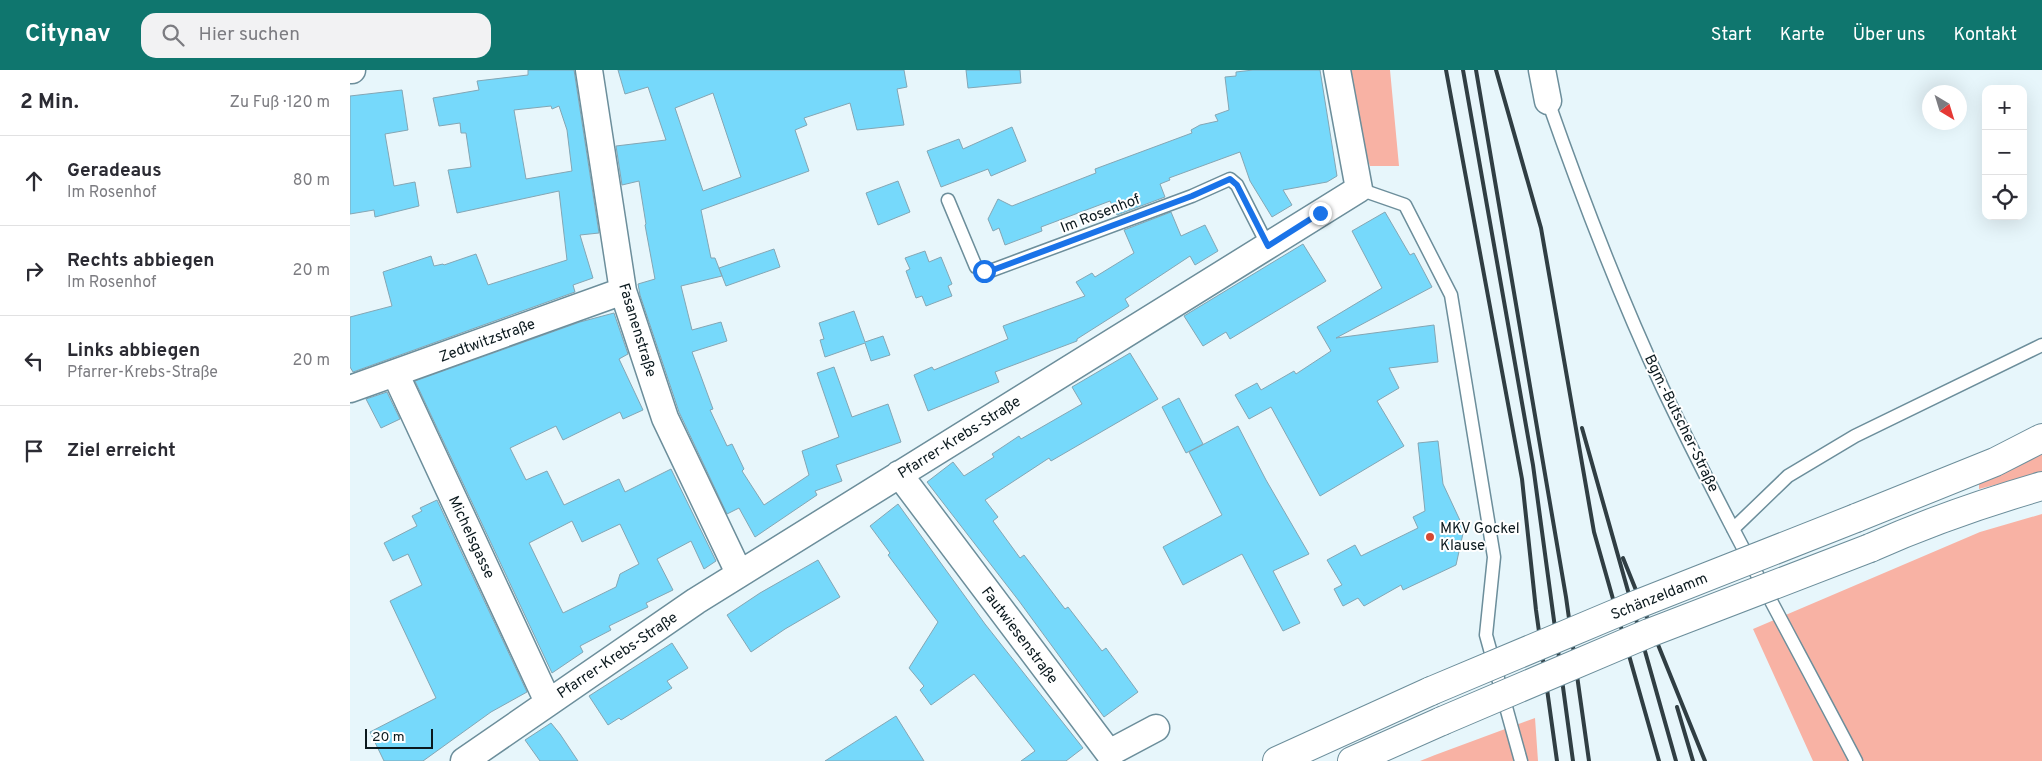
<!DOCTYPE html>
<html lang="de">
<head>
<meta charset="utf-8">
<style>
  body { margin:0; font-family:Overpass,sans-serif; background:#f2f2f3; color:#2b2b33 }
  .controls { position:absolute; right:15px; top:15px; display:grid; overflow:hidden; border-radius:10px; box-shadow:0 5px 20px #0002 }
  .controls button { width:45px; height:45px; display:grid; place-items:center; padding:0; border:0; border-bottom:1px solid #e1e1e2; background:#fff; color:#2b2b33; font:25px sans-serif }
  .compass { position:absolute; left:1572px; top:15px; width:45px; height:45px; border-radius:50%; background:#fff; box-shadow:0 5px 20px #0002; rotate:142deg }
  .scale { position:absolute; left:15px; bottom:12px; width:68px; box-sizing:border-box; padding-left:5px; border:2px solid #0b191e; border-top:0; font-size:14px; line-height:18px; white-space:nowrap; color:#0b191e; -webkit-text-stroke:4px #fff; paint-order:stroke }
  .stop { position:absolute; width:15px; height:15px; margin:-11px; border:4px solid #1a73e8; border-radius:50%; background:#fff }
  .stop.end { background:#1a73e8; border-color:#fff; box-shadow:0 1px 5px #0008 }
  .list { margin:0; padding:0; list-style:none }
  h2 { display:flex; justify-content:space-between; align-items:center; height:65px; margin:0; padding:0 20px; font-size:21px }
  h2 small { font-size:16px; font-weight:400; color:#7c7c81 }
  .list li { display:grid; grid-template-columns:32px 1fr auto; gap:15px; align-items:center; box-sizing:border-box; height:90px; padding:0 20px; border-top:1px solid #e1e1e2 }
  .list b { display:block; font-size:19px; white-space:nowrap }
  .list p { margin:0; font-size:16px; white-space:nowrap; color:#7c7c81 }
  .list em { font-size:16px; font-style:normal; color:#7c7c81 }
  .icon { flex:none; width:28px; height:28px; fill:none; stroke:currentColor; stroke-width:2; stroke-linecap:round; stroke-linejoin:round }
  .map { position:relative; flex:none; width:1692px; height:691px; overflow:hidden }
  header { display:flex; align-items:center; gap:30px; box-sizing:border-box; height:70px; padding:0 25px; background:#0f766e; color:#fff }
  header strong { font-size:24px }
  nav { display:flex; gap:28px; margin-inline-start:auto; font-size:18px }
  .search { width:350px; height:45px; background:#f2f2f3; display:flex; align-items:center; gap:12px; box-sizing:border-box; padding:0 18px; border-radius:15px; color:#7c7c81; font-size:19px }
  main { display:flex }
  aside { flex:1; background:#fff }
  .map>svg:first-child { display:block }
</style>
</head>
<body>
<header>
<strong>Citynav</strong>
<div class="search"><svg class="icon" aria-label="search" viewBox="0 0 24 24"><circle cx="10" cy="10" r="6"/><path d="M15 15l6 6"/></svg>Hier suchen</div>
<nav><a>Start</a><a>Karte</a><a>Über uns</a><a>Kontakt</a></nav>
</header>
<main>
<aside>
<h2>2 Min.<small>Zu Fuß · 120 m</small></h2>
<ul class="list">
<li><svg class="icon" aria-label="ahead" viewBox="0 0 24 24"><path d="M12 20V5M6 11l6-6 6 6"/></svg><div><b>Geradeaus</b><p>Im Rosenhof</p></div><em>80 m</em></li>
<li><svg class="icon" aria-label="right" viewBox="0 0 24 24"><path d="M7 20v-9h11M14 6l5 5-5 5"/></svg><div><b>Rechts abbiegen</b><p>Im Rosenhof</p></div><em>20 m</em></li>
<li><svg class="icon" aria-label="left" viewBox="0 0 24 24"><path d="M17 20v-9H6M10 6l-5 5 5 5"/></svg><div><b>Links abbiegen</b><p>Pfarrer-Krebs-Straße</p></div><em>20 m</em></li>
<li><svg class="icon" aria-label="arrive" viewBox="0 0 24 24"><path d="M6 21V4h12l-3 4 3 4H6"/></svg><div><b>Ziel erreicht</b></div></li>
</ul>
</aside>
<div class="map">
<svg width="1692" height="691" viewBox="0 0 1692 691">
  <rect width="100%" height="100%" fill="#e7f6fb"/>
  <path fill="#f8b2a4" d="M 994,0 L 1040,0 L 1049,96 L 1020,96 L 1000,36 Z
    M 1692,381 L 1692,403 L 1629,419 L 1629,414 Z
    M 1692,444 L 1692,691 L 1463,691 L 1403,559 L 1630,462 Z
    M 1185,648 L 1188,691 L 1070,691 L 1085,685 Z"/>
  <path fill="#76d9fb" stroke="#84a6b4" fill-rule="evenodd" d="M 178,0 L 224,0 L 249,163 L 230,165 L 243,208 L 223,215 L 225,222 L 3,302 L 0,297 L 0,247 L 42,236 L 33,202 L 81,186 L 84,196 L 93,194 L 94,195 L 126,184 L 138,215 L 217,190 L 209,121 L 107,143 L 98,100 L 121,97 L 116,63 L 111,63 L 110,53 L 89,56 L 83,28 L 129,20 L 127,11 L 178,5 ZM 201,36 L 202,39 L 209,36 L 217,60 L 222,101 L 176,109 L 164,40 Z
    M 268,0 L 554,0 L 557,17 L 547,19 L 554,55 L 507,60 L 500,33 L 454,48 L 457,55 L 445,60 L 459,101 L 351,140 L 361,188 L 365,188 L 372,206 L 331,216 L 342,260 L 371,252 L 377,271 L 342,282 L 363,339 L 360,340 L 377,376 L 382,374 L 394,399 L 392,401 L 414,435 L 459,405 L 452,381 L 489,367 L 467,303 L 484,297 L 502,347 L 538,334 L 551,372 L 486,395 L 492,411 L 465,421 L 467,425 L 405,467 L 389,438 L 377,444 L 329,342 L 290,225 L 288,214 L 305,209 L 295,155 L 296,154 L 289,111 L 272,115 L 266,76 L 316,70 L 298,17 L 275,24 ZM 363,23 L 391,107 L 353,121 L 325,38 Z
    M 616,0 L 670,0 L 671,13 L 618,18 Z
    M 903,0 L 970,0 L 987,106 L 977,112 L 933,120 L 942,135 L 922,147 L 900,111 L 890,82 L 819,108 L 820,110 L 810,114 L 815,127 L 767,145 L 760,131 L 691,157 L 692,161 L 655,175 L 649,158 L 643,161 L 638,149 L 648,129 L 662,136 L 746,103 L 745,99 L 842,63 L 841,60 L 850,55 L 868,51 L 865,45 L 879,40 L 875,7 L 886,6 L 886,2 Z
    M 52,20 L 58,60 L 35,64 L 44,116 L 65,112 L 69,136 L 25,147 L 24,140 L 0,144 L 0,26 Z
    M 662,57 L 676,91 L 641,106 L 638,99 L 591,117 L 577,81 L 609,69 L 613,79 Z
    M 548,111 L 560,142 L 528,155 L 516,123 Z
    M 821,142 L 831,166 L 855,155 L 868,181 L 845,195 L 840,186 L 775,229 L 779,236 L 727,269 L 727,271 L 645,302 L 649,312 L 578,341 L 564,305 L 582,297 L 584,300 L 658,269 L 653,256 L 735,226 L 726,212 L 742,203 L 745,207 L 784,183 L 774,160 Z
    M 1035,142 L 1060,185 L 1064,183 L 1082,217 L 986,268 L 1084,255 L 1088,292 L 1039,298 L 1049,318 L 1027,331 L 1054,376 L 970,426 L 921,337 L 899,349 L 885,325 L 907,313 L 911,320 L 944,301 L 946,304 L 981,281 L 967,257 L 1032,218 L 1002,161 Z
    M 953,174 L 976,211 L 880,269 L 876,262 L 853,276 L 834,246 Z
    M 424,179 L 430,197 L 376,216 L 369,198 Z
    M 575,181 L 579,192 L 591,187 L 602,214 L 598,216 L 602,226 L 576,236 L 572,226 L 566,228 L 556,201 L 560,199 L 555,188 Z
    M 504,241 L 515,272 L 533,266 L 540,285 L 521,291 L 515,273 L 475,287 L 470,270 L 474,269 L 469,253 Z
    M 264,243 L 278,284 L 269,289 L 293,340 L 273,349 L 270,342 L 213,370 L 206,356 L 160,378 L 176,410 L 197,401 L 214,435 L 269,409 L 275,422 L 321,399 L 366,491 L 354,499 L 341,471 L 307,489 L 323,520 L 296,533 L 298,537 L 259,556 L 261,560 L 230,576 L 233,582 L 202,603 L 65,311 L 230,252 ZM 222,451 L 232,472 L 270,454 L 289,494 L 270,504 L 266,517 L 213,543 L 179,473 Z
    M 780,283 L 808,329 L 701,391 L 699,388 L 635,430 L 648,447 L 643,451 L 670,488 L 674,485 L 715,539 L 718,537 L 752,581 L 756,578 L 788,622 L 754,647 L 669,531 L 577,412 L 603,392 L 614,406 L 644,387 L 642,384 L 669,366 L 671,369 L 732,334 L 722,317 Z
    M 37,322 L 50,349 L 31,358 L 16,329 Z
    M 829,328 L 853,374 L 836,383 L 812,337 Z
    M 888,356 L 916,410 L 959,484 L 923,501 L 950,553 L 933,561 L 892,484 L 833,515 L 813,477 L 872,445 L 839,382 Z
    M 1088,371 L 1093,414 L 1114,459 L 1106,495 L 1053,520 L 1051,515 L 1014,536 L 1008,528 L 993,536 L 984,519 L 992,515 L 977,490 L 1005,475 L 1011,486 L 1068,458 L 1063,447 L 1075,441 L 1068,373 Z
    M 87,430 L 177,622 L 141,642 L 73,691 L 34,691 L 20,662 L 86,628 L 40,531 L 72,515 L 58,484 L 43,491 L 34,473 L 67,456 L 62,446 L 72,441 L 70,438 Z
    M 548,434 L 635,554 L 733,678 L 716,691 L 671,691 L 685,681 L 624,604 L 581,635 L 570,620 L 574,616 L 559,598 L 588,552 L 538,485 L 540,483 L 520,456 Z
    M 468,490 L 490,527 L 435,559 L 401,582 L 377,545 L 410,523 Z
    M 322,573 L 338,598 L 317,611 L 322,618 L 271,650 L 269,648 L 258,655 L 239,626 Z
    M 546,646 L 574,691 L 475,691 Z
    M 201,653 L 210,664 L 228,691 L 190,691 L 175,670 Z"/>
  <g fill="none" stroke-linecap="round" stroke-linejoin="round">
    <g stroke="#6c8e9b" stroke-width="15">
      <path id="lane" d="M 1198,31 C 1232,128 1269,225 1313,319 C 1373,445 1441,567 1506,691
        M 1009,119 L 1055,135 L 1101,225 L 1144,487 L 1136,565 L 1171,691
        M 598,130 L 626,197 L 640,201 L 842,126 L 880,109 L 887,115 L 918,176
        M 1383,459 L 1438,406 L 1505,366 L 1692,275"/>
    </g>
    <g stroke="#6c8e9b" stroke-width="29">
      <path id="street" d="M 0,0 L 2,0
        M 239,0 L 273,221 L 315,348 L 389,503
        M 1192,0 L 1198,31
        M 45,303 L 198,632
        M 0,319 L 273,221
        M 549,404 L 759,683 L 806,658
        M 114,691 L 346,531 L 1009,119 L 987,0"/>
    </g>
    <g stroke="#6c8e9b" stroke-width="30">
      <path id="secondary" d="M 1506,448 L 1645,392 L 1692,368
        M 1520,478 C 1576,453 1633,433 1692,416
        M 927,691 L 1081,621
        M 1002,691 L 1092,651"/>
    </g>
    <use href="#lane" stroke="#fff" stroke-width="12"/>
    <use href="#street" stroke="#fff" stroke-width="26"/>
    <use href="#secondary" stroke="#fff" stroke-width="28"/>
    <path stroke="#303e43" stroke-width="4" d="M 1096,0 L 1172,409 L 1186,540 L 1207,691
      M 1113,0 L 1183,395 L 1223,691
      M 1126,0 L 1216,527 L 1239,691
      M 1146,0 L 1191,158 L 1244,462 L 1309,691
      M 1232,358 L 1326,691
      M 1273,488 L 1355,691
      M 1327,637 L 1343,691"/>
    <g stroke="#6c8e9b" stroke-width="30" stroke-linecap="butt">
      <path id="secondary-bridge" d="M 1081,621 L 1288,534 L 1506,448
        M 1092,651 L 1299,563 L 1520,478"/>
    </g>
    <use href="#secondary-bridge" stroke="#fff" stroke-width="28"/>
  </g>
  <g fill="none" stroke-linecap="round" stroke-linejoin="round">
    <path stroke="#1a73e8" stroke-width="6" d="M 634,201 L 640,201 L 842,126 L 880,109 L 887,115 L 918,176 L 970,143"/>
  </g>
  <circle fill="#d54933" stroke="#fff" stroke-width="2" cx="1080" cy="467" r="5"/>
  <g text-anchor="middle" stroke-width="4" stroke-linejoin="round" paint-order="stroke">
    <g font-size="15" fill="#0b191e" stroke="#fff">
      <text transform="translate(750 143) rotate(-21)" y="5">Im Rosenhof</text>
      <text transform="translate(288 260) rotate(73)" y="5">Fasanenstraße</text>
      <text transform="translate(137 270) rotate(-20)" y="5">Zedtwitzstraße</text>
      <text transform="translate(1332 353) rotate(64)" y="5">Bgm.-Butscher-Straße</text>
      <text transform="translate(609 367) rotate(-32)" y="5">Pfarrer-Krebs-Straße</text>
      <text transform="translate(122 467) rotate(65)" y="5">Michelsgasse</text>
      <text transform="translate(1309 526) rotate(-22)" y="5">Schänzeldamm</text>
      <text transform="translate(670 565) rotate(53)" y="5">Fautwiesenstraße</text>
      <text transform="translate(267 585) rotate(-34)" y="5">Pfarrer-Krebs-Straße</text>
    </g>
    <g font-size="15" fill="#0b191e" stroke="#fff" text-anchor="start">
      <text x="1090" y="463">MKV Gockel<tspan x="1090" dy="17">Klause</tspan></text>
    </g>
  </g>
</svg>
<div class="controls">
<button>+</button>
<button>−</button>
<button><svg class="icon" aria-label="locate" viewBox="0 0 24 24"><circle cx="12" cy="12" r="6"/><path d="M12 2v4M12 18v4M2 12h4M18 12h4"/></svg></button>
</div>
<svg class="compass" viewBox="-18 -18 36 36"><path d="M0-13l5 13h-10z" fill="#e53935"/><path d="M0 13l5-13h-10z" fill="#7c7c81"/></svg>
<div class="scale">20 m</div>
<div class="stop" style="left:634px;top:201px"></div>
<div class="stop end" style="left:970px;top:143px"></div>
</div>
</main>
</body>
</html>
